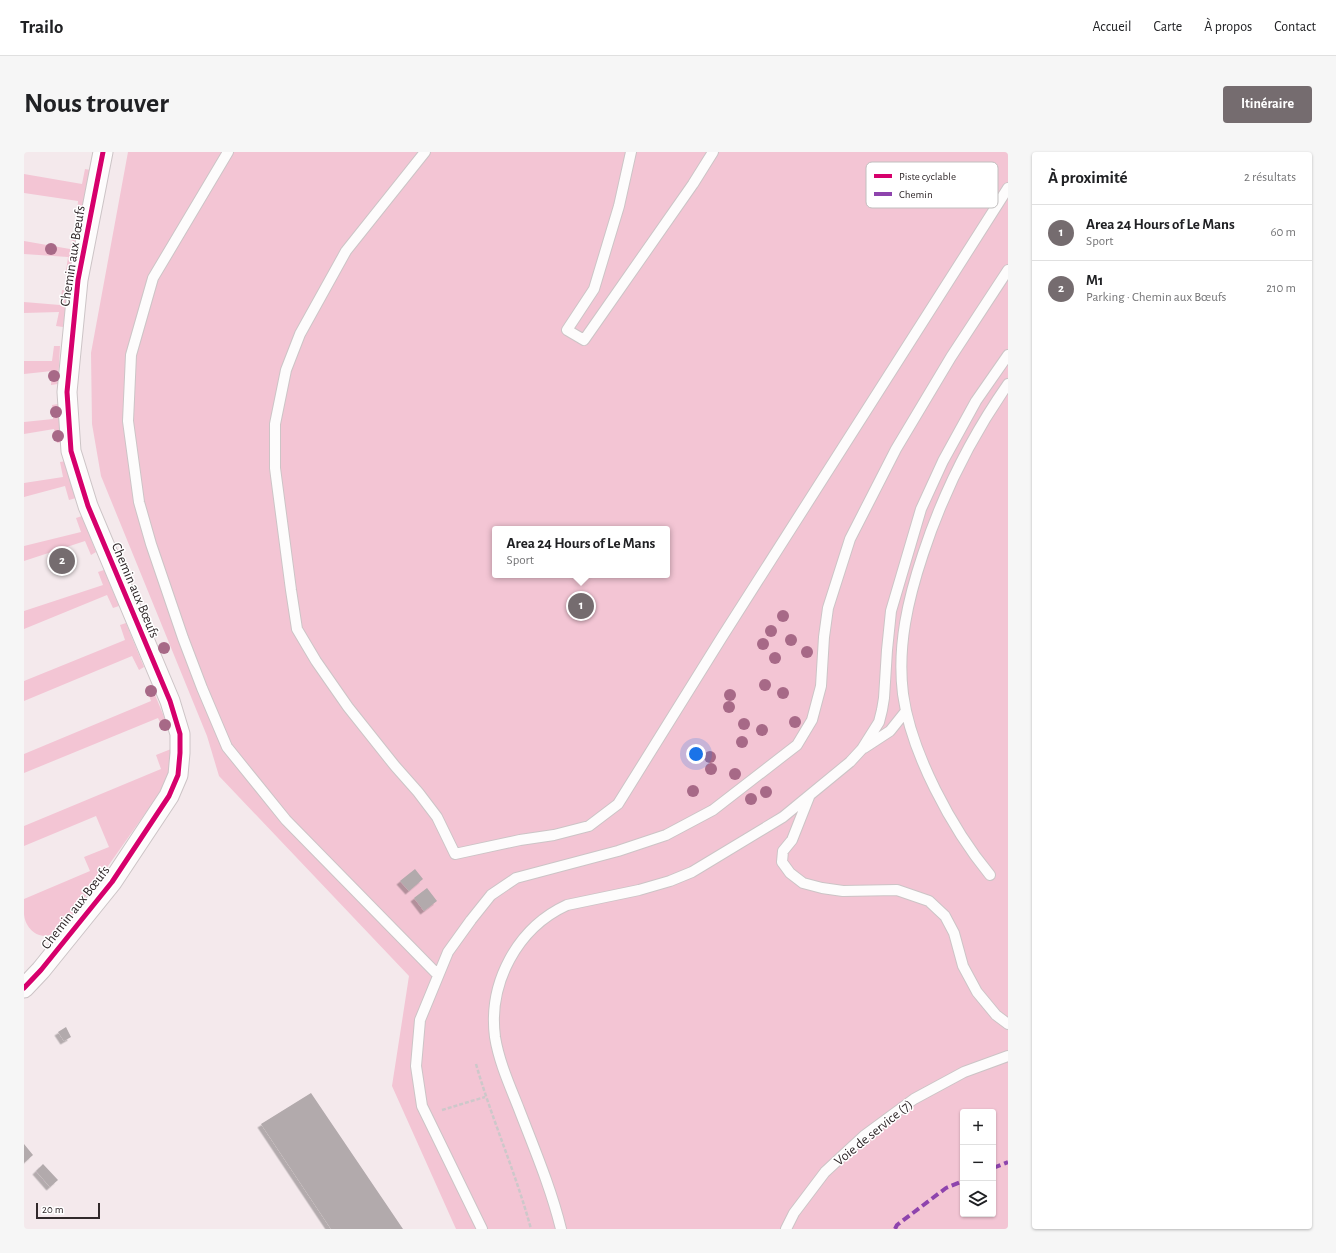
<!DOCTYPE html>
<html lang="fr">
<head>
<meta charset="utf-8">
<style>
  body { margin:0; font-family:"Alegreya Sans",sans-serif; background:#f6f6f6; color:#202124 }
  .controls { position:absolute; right:12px; bottom:12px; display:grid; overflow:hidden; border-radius:4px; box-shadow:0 1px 3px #0004 }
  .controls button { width:36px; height:36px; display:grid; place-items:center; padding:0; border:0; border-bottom:1px solid #e0e0e0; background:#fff; color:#202124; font:20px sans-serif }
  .scale { position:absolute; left:12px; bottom:10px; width:64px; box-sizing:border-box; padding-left:4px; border:2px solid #31292b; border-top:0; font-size:11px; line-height:14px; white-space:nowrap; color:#31292b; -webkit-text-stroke:3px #fff; paint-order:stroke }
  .you { position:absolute; left:672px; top:602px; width:14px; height:14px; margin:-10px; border:3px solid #fff; border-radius:50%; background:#1a73e8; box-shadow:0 0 0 6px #1a73e833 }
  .badge { display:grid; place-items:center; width:26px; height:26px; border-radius:50%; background:#756c6f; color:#fff; font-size:13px; font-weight:700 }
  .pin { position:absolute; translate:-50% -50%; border:2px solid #fff; box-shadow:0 1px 4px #0006 }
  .popup { position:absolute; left:468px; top:374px; width:178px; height:52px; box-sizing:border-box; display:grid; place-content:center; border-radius:4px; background:#fff; filter:drop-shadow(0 1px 3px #0005); font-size:13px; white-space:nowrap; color:#757577 }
  .popup b { font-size:15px; color:#202124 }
  .popup::after { content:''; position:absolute; left:50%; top:100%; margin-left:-8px; border:8px solid transparent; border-top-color:#fff }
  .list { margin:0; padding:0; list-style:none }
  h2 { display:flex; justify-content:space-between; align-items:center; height:52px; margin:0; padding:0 16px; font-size:17px }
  h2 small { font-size:13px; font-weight:400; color:#757577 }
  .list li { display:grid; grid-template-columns:26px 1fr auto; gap:12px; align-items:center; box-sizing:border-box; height:56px; padding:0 16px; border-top:1px solid #e0e0e0 }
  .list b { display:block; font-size:15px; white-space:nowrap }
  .list p { margin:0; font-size:13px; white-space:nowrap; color:#757577 }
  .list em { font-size:13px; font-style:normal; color:#757577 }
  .icon { flex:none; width:22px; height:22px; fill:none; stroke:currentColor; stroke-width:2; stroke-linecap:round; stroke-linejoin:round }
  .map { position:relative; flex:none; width:984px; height:1077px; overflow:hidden; border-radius:4px }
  header { display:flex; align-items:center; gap:24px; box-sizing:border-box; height:56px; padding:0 20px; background:#fff; border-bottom:1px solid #e0e0e0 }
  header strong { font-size:19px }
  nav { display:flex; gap:22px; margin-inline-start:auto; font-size:14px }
  .intro { display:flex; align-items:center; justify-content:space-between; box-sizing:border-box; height:96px; padding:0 24px }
  h1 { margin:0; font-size:28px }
  .button { padding:10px 18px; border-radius:4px; background:#756c6f; color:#fff; font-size:14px; font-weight:700 }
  main { display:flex; gap:24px; padding:0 24px }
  aside { flex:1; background:#fff; border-radius:4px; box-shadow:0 1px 3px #0004 }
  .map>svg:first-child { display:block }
</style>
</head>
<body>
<header>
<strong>Trailo</strong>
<nav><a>Accueil</a><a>Carte</a><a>À propos</a><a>Contact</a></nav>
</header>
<div class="intro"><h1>Nous trouver</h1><a class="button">Itinéraire</a></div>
<main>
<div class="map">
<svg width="984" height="1077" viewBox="0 0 984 1077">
  <defs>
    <filter id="shadow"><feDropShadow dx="-3.5" dy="3.5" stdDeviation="0" flood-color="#0004"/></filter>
  </defs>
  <rect width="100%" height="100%" fill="#f4e9ec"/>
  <path fill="#f3c5d4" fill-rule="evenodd" d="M 104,0 L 984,0 L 984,1077 L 432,1077 L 368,934 L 385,824 L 195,624 L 183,584 L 77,324 L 68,272 L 67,201 ZM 471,377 L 643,377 L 643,423 L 471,423 ZM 939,960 L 969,960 L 969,1062 L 939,1062 Z
    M 61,17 L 67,18 L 58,64 L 53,64 L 54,49 L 0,41 L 0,22 L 58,32 Z
    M 49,83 L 55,83 L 48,120 L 42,119 L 44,105 L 0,102 L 0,89 L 46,97 Z
    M 38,138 L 45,139 L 39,175 L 32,174 L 35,160 L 0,161 L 0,150 L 36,153 Z
    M 30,194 L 36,194 L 34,232 L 27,233 L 28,219 L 0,222 L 0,209 L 28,209 Z
    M 34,252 L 39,290 L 33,291 L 30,277 L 0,282 L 0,270 L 29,267 L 28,253 Z
    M 42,309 L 52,346 L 45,348 L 41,334 L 0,345 L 0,331 L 39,325 L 36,310 Z
    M 58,364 L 72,400 L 67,403 L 61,389 L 0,409 L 0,394 L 57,380 L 52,366 Z
    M 80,418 L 95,454 L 89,456 L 83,443 L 0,477 L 0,459 L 79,433 L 74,420 Z
    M 102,471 L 120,515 L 115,518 L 108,504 L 0,549 L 0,529 L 101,488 L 96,473 Z
    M 127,533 L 145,577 L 140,579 L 134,566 L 0,621 L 0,602 L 127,549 L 122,535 Z
    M 147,597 L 145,620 L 137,639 L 77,724 L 37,777 C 33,779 30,782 26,783 C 12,787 1,775 0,762 C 0,757 0,752 0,747 L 66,719 L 60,705 L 85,695 L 72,664 L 0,694 L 0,674 L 137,617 L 132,603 Z"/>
  <path fill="#b2aaac" filter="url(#shadow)" d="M 391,717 L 399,727 L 385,739 L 376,729 Z
    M 403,736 L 413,749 L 400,759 L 390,746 Z
    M 42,875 L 47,885 L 40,889 L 34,880 Z
    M 287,941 L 379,1077 L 307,1077 L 237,972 Z
    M 0,992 L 9,1003 L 0,1011 Z
    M 19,1012 L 34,1028 L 26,1035 L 12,1019 Z"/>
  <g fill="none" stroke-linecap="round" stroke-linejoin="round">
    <g stroke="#ccc4c6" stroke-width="12">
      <path id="lane" d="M 204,0 L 129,126 L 107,203 L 104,269 L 115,350 L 127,392 L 159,486 L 178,536 L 203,595 L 262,668 L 414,823
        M 401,0 L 322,99 L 276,182 L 262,218 L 251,272 L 251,316 L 267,438 L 273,477 L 292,509 L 324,555 L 371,614 L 394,640 L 413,665 L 431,702 L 496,688 L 530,683 L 565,674 L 594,652 L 698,485 L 984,36
        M 607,0 L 595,54 L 570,137 L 543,178 L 560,188 L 669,32 L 689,0
        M 840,596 L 866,579 L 882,559
        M 785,645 L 768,688 L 759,699 L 758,710 L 766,721 L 779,731 L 798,736 L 819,739 L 873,738 L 905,749 L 921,764 L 930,781 L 939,814 L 953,840 L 972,863 L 984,872
        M 966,723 C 928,677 887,601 879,542 C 873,494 884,447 899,402 C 919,341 947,285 984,232
        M 458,1077 L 398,954 L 392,914 L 396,868 L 424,800 L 447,768 L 467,743 L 492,726 L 594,699 L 642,683 L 689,658 L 773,593 L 788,568 L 797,534 L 800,485 L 804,456 L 826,387 L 872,297 L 927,205 L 984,118
        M 537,1077 C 527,1036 510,996 495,957 C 486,934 475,910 471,885 C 464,831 493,776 543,753 L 615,738 L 646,729 L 668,720 L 759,665 L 826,610 L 838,597 L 855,570 L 858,558 L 860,546 L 863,498 L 867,459 L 897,357 L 919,309 L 952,249 L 984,203
        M 762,1077 L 770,1061 L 801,1020 L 841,983 L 890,947 L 940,920 L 984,904"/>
    </g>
    <g stroke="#ccc4c6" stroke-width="21">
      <path id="street" d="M 0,836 L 17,818 L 88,730 L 145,644 L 154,623 L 156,601 L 156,582 L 146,549 L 64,354 L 47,299 L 43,240 L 54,128 L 79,0"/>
    </g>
    <path stroke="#cdc8ca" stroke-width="2.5" stroke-dasharray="4 2" stroke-linecap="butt" d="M 452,912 C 468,968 492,1021 507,1077
      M 418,958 L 461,945"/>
    <use href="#lane" stroke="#fdfcfc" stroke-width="10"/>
    <use href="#street" stroke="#fdfcfc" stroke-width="19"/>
    <path stroke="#8e44ad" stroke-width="4" stroke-dasharray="8 4" stroke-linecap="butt" d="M 969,1016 L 984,1010
      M 871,1077 L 873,1073 L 922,1036 L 939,1029"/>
    <g stroke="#fff" stroke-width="8">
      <path id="cycleway" d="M 0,836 L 17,818 L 88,730 L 145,644 L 154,623 L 156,601 L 156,582 L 146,549 L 64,354 L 47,299 L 43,240 L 54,128 L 79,0"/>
    </g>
    <use href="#cycleway" stroke="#d6006c" stroke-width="5"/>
  </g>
  <g fill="#a76987">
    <circle cx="27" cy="97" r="6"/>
    <circle cx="30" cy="224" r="6"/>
    <circle cx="32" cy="260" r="6"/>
    <circle cx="34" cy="284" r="6"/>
    <circle cx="759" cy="464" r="6"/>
    <circle cx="747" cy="479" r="6"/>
    <circle cx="767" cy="488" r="6"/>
    <circle cx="739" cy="492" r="6"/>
    <circle cx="140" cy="496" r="6"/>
    <circle cx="783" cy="500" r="6"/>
    <circle cx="751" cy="506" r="6"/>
    <circle cx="741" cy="533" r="6"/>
    <circle cx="127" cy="539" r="6"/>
    <circle cx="759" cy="541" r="6"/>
    <circle cx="706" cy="543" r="6"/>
    <circle cx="705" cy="555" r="6"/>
    <circle cx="771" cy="570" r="6"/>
    <circle cx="720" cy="572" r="6"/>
    <circle cx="141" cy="573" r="6"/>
    <circle cx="738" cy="578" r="6"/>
    <circle cx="718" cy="590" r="6"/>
    <circle cx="686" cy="605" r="6"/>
    <circle cx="687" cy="617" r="6"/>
    <circle cx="711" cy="622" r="6"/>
    <circle cx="669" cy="639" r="6"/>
    <circle cx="742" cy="640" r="6"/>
    <circle cx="727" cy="647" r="6"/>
  </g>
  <g text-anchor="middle" stroke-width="3" stroke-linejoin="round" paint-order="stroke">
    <g font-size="14" fill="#31292b" stroke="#fff">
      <text transform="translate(48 104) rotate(-81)" y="5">Chemin aux Bœufs</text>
      <text transform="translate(112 438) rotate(67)" y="5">Chemin aux Bœufs</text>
      <text transform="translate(51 755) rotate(-52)" y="5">Chemin aux Bœufs</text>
      <text transform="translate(849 980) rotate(-39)" y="5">Voie de service (7)</text>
    </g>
  </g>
  <rect x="842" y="10" width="132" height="46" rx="6" fill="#fff" stroke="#c1bfbf" stroke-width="1"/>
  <rect x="850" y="22" width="18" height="4" fill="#d6006c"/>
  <rect x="850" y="40" width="18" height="4" fill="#8e44ad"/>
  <g font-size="11" fill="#31292b">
    <text x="875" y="28">Piste cyclable</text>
    <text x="875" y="46">Chemin</text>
  </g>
</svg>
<div class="controls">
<button>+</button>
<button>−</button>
<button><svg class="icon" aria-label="layers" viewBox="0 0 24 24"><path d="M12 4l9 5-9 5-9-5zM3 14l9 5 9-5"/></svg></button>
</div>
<div class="scale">20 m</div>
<div class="you"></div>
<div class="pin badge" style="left:557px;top:454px">1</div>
<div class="popup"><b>Area 24 Hours of Le Mans</b>Sport</div>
<div class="pin badge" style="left:38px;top:409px">2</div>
</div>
<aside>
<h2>À proximité<small>2 résultats</small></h2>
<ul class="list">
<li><span class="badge">1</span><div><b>Area 24 Hours of Le Mans</b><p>Sport</p></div><em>60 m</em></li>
<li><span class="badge">2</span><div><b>M1</b><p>Parking · Chemin aux Bœufs</p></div><em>210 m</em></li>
</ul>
</aside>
</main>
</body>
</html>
